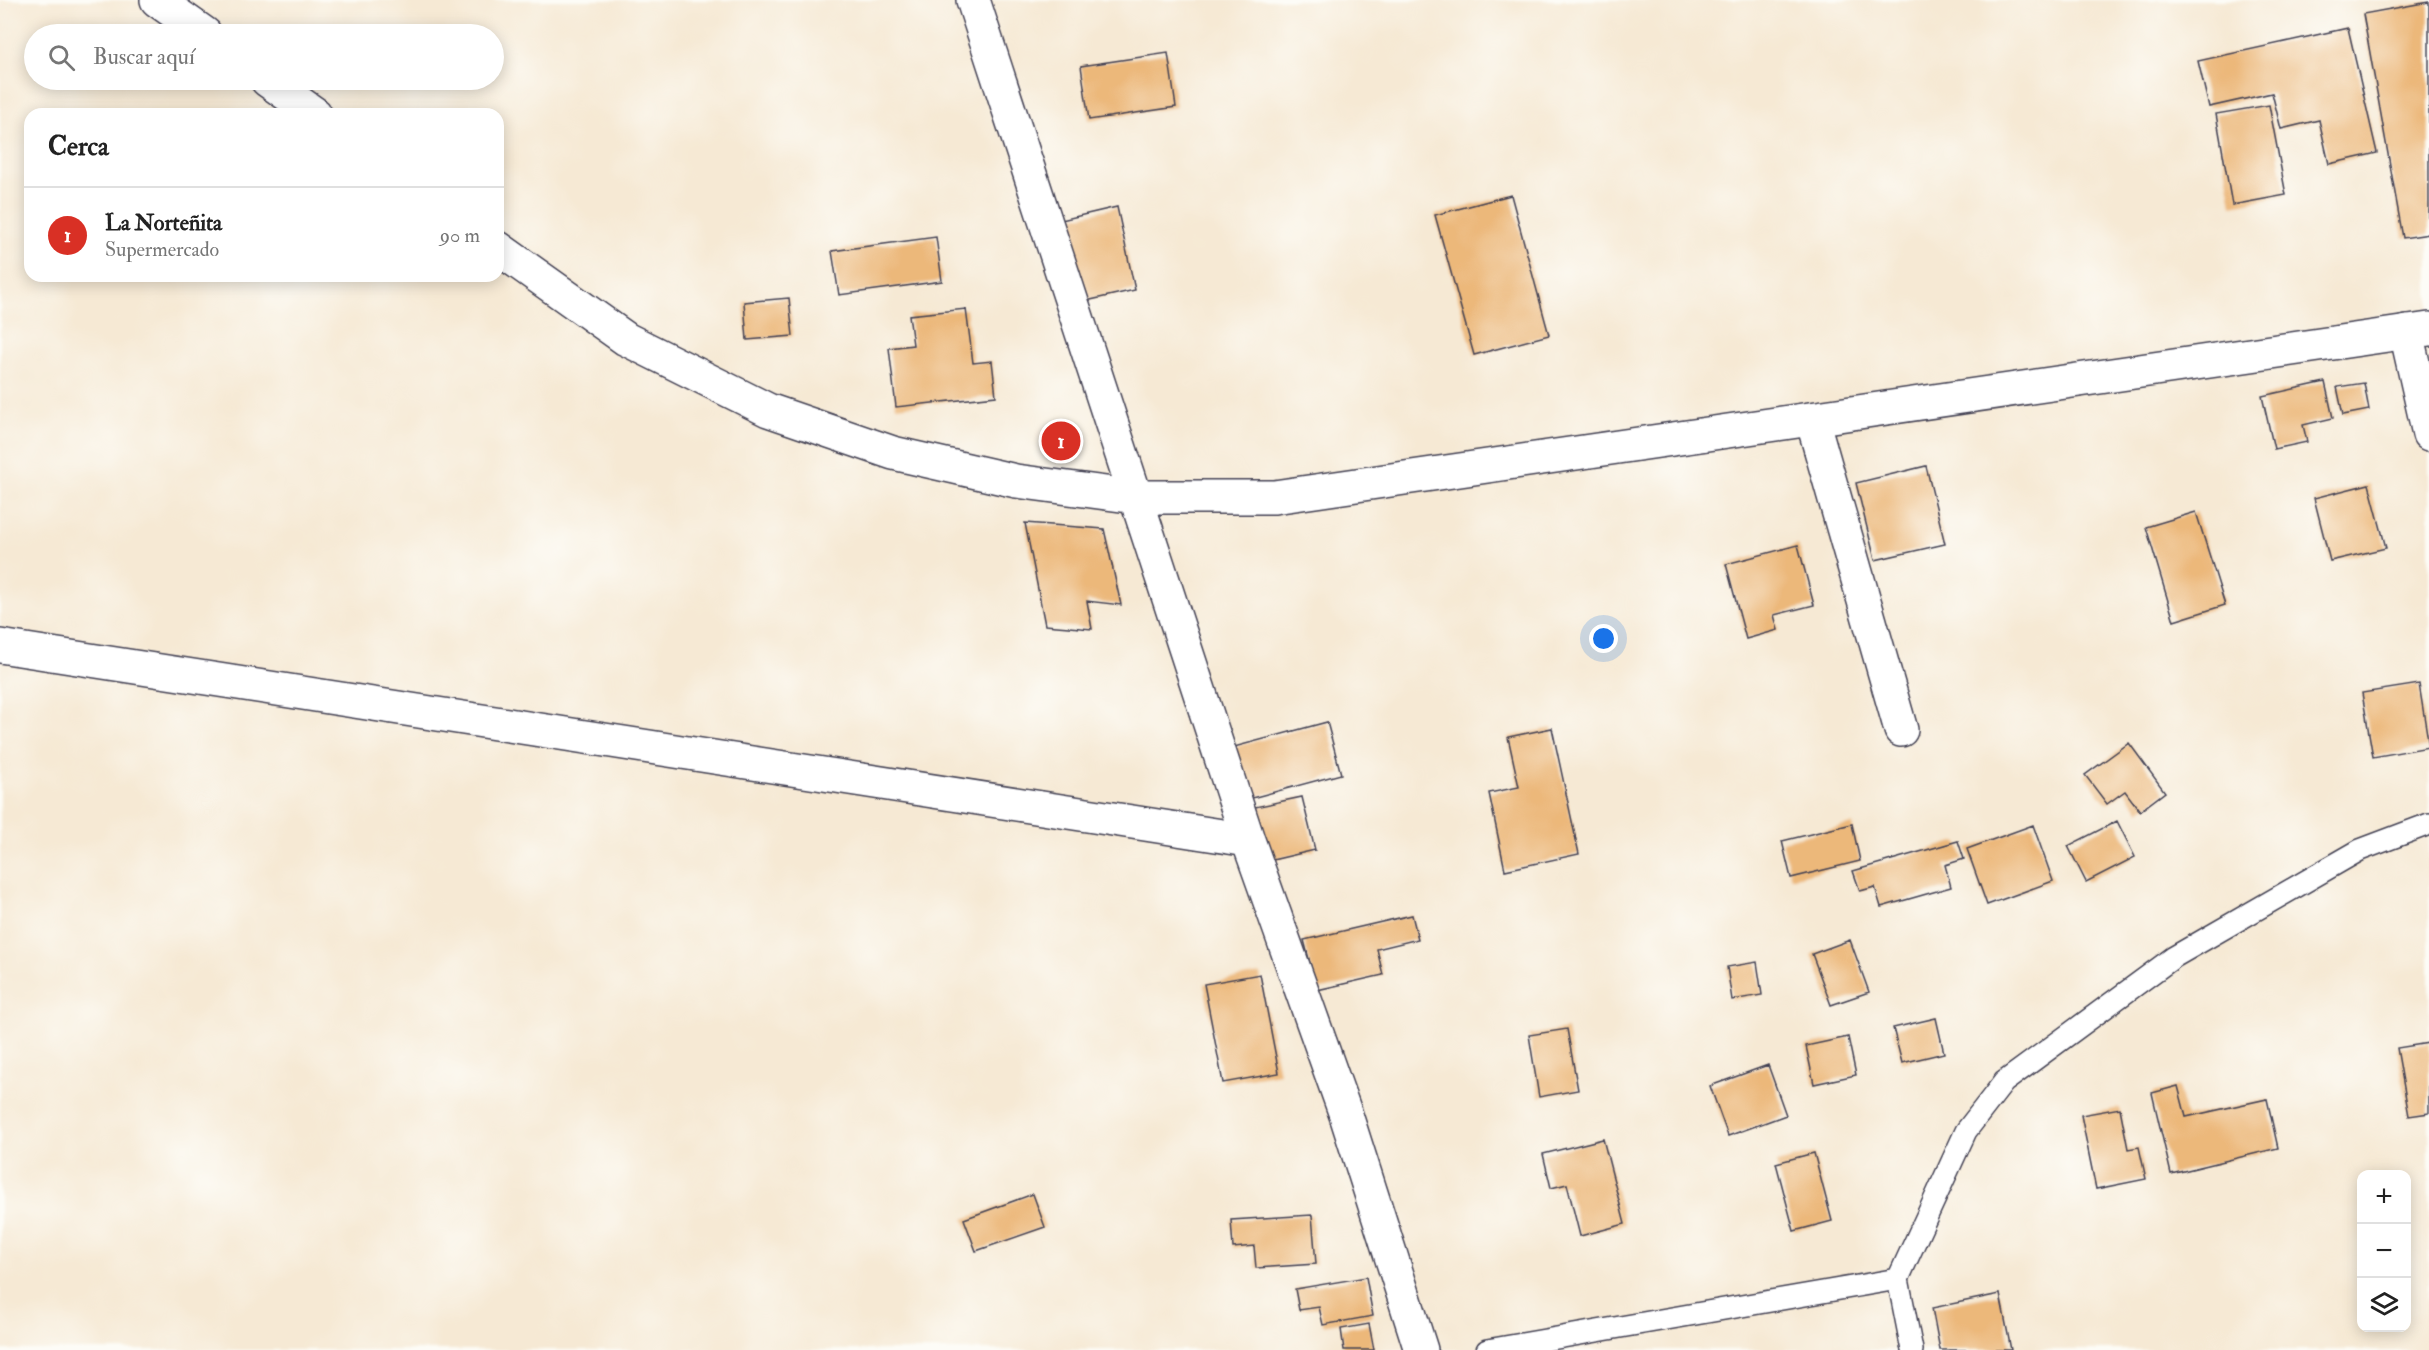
<!DOCTYPE html>
<html lang="es">
<head>
<meta charset="utf-8">
<style>
  body { margin:0; font-family:"IM FELL Double Pica",serif; background:#f2f2f2; color:#222 }
  .controls { position:absolute; right:18px; bottom:18px; display:grid; overflow:hidden; border-radius:12px; box-shadow:0 3px 15px #0003 }
  .controls button { width:54px; height:54px; display:grid; place-items:center; padding:0; border:0; border-bottom:2px solid #e0e0e0; background:#fff; color:#222; font:30px sans-serif }
  .you { position:absolute; left:1604px; top:639px; width:21px; height:21px; margin:-15px; border:4px solid #fff; border-radius:50%; background:#1a73e8; box-shadow:0 0 0 9px #1a73e833 }
  .badge { display:grid; place-items:center; width:39px; height:39px; border-radius:50%; background:#d93025; color:#fff; font-size:20px; font-weight:700 }
  .pin { position:absolute; translate:-50% -50%; border:3px solid #fff; box-shadow:0 2px 6px #0006 }
  .list { margin:0; padding:0; list-style:none }
  h2 { display:flex; justify-content:space-between; align-items:center; height:78px; margin:0; padding:0 24px; font-size:26px }
  h2 small { font-size:20px; font-weight:400; color:#767676 }
  .list li { display:grid; grid-template-columns:39px 1fr auto; gap:18px; align-items:center; box-sizing:border-box; height:96px; padding:0 24px; border-top:2px solid #e0e0e0 }
  .list b { display:block; font-size:22px; white-space:nowrap }
  .list p { margin:0; font-size:20px; white-space:nowrap; color:#767676 }
  .list em { font-size:20px; font-style:normal; color:#767676 }
  .icon { flex:none; width:33px; height:33px; fill:none; stroke:currentColor; stroke-width:2; stroke-linecap:round; stroke-linejoin:round }
  .map { position:relative; flex:none; width:2429px; height:1350px; overflow:hidden }
  .search { position:absolute; background:#fff; box-shadow:0 3px 15px #0003; left:24px; top:24px; width:480px; height:66px; display:flex; align-items:center; gap:15px; box-sizing:border-box; padding:0 21px; border-radius:33px; color:#767676; font-size:22px }
  .panel { position:absolute; background:#fff; box-shadow:0 3px 15px #0003; left:24px; top:108px; width:480px; height:174px; border-radius:18px }
  .map>svg:first-child { display:block }
</style>
</head>
<body>
<div class="map">
<svg width="2429" height="1350" viewBox="0 0 2429 1350">
  <rect width="100%" height="100%" fill="#fdfcf7"/>
  <filter id="ink" filterUnits="userSpaceOnUse"><feTurbulence type="fractalNoise" baseFrequency=".0167" numOctaves="2"/><feDisplacementMap in="SourceGraphic" scale="12" xChannelSelector="R" yChannelSelector="G"/><feConvolveMatrix kernelMatrix="1 2 1 2 8 2 1 2 1" color-interpolation-filters="sRGB"/></filter>
  <filter id="wash" filterUnits="userSpaceOnUse"><feTurbulence type="fractalNoise" baseFrequency=".008" numOctaves="4" result="noise"/><feDisplacementMap in="SourceGraphic" scale="24" xChannelSelector="R" yChannelSelector="G"/><feGaussianBlur stdDeviation="1.35" result="paint"/><feColorMatrix in="noise" values="0 0 0 0 0 0 0 0 0 0 0 0 0 0 0 0 0 1.4 0 .05"/><feComposite in="paint" operator="in"/></filter>
  <g filter="url(#wash)">
    <rect width="100%" height="100%" fill="#f6e9d4"/>
    <g id="blocks">
      <path fill="#ecb87a" d="M 2429,2 L 2429,234 L 2403,238 L 2363,14 Z
        M 2348,28 L 2377,153 L 2329,164 L 2319,120 L 2281,129 L 2272,93 L 2209,107 L 2198,61 Z
        M 1168,53 L 1176,107 L 1089,120 L 1081,66 Z
        M 2269,105 L 2286,195 L 2232,205 L 2216,114 Z
        M 1511,195 L 1549,335 L 1474,355 L 1435,215 Z
        M 1117,207 L 1135,290 L 1077,303 L 1057,221 Z
        M 936,237 L 942,281 L 839,295 L 832,251 Z
        M 789,298 L 793,336 L 747,340 L 744,302 Z
        M 966,309 L 973,363 L 992,361 L 996,396 L 896,407 L 889,348 L 913,345 L 909,315 Z
        M 2325,382 L 2333,418 L 2303,425 L 2307,442 L 2274,449 L 2262,396 Z
        M 2364,383 L 2369,410 L 2343,415 L 2337,387 Z
        M 1926,466 L 1945,544 L 1875,560 L 1856,483 Z
        M 2369,484 L 2386,548 L 2330,561 L 2314,498 Z
        M 2196,512 L 2225,605 L 2174,621 L 2146,527 Z
        M 1025,523 L 1104,529 L 1121,605 L 1087,601 L 1092,629 L 1045,625 Z
        M 1798,545 L 1814,605 L 1774,615 L 1778,630 L 1746,639 L 1726,564 Z
        M 2419,684 L 2429,747 L 2373,757 L 2362,693 Z
        M 1327,722 L 1341,774 L 1248,799 L 1234,747 Z
        M 1552,728 L 1579,854 L 1505,870 L 1489,793 L 1519,787 L 1508,737 Z
        M 2129,743 L 2165,792 L 2140,811 L 2125,791 L 2107,804 L 2085,775 Z
        M 1302,797 L 1315,850 L 1268,861 L 1255,807 Z
        M 2117,821 L 2135,857 L 2086,882 L 2068,846 Z
        M 1852,824 L 1860,861 L 1791,878 L 1782,841 Z
        M 2033,825 L 2053,881 L 1987,905 L 1967,849 Z
        M 1958,841 L 1964,859 L 1945,865 L 1951,887 L 1881,907 L 1875,887 L 1860,891 L 1853,871 Z
        M 1412,915 L 1418,939 L 1377,949 L 1383,975 L 1317,990 L 1304,940 Z
        M 1850,940 L 1869,992 L 1831,1005 L 1812,954 Z
        M 1757,962 L 1762,995 L 1732,1000 L 1727,967 Z
        M 1260,974 L 1279,1073 L 1223,1083 L 1204,984 Z
        M 1936,1018 L 1944,1053 L 1902,1063 L 1893,1028 Z
        M 1567,1029 L 1578,1090 L 1539,1097 L 1529,1035 Z
        M 1848,1037 L 1856,1075 L 1814,1084 L 1806,1046 Z
        M 2429,1043 L 2429,1113 L 2409,1116 L 2397,1048 Z
        M 1768,1065 L 1786,1115 L 1728,1136 L 1710,1086 Z
        M 2178,1086 L 2186,1117 L 2267,1099 L 2278,1148 L 2171,1174 L 2152,1093 Z
        M 2120,1108 L 2128,1149 L 2139,1147 L 2146,1179 L 2096,1189 L 2081,1115 Z
        M 1603,1139 L 1625,1224 L 1580,1236 L 1567,1184 L 1551,1188 L 1543,1154 Z
        M 1814,1153 L 1832,1221 L 1794,1231 L 1776,1163 Z
        M 1033,1194 L 1045,1227 L 976,1251 L 964,1219 Z
        M 1312,1215 L 1316,1264 L 1256,1268 L 1254,1246 L 1233,1248 L 1231,1220 Z
        M 1366,1277 L 1373,1316 L 1323,1325 L 1319,1307 L 1299,1310 L 1295,1289 Z
        M 2000,1294 L 2011,1350 L 1940,1350 L 1932,1308 Z
        M 1369,1324 L 1374,1350 L 1344,1350 L 1341,1329 Z"/>
    </g>
  </g>
  <g filter="url(#ink)">
    <use href="#blocks" fill-opacity="0" stroke="#424052" stroke-width="1.5"/>
    <g fill="none" stroke-linecap="round" stroke-linejoin="round">
      <g stroke="#424052" stroke-width="24">
        <path id="lane" d="M 1898,1279 L 1912,1350
          M 1487,1350 L 1898,1279 L 1966,1131 L 2004,1082 L 2174,957 L 2360,850 L 2429,824"/>
      </g>
      <g stroke="#424052" stroke-width="36">
        <path id="street" d="M 973,0 L 1248,840 L 1346,1115 L 1421,1350
          M 2406,332 L 2429,434
          M 1812,419 L 1901,730
          M 0,646 L 1248,840"/>
      </g>
      <g stroke="#424052" stroke-width="36">
        <path id="secondary" d="M 157,0 L 205,34
          M 267,80 L 315,114
          M 498,248 L 626,339 L 768,410 L 893,453 L 1016,481 L 1136,497 L 1274,497 L 2429,329"/>
      </g>
      <use href="#lane" stroke="#fff" stroke-width="21"/>
      <use href="#street" stroke="#fff" stroke-width="33"/>
      <use href="#secondary" stroke="#fff" stroke-width="33"/>
    </g>
  </g>
</svg>
<div class="controls">
<button>+</button>
<button>−</button>
<button><svg class="icon" aria-label="layers" viewBox="0 0 24 24"><path d="M12 4l9 5-9 5-9-5zM3 14l9 5 9-5"/></svg></button>
</div>
<div class="you"></div>
<div class="pin badge" style="left:1061px;top:441px">1</div>
<div class="search"><svg class="icon" aria-label="search" viewBox="0 0 24 24"><circle cx="10" cy="10" r="6"/><path d="M15 15l6 6"/></svg>Buscar aquí</div>
<section class="panel">
<h2>Cerca<small></small></h2>
<ul class="list">
<li><span class="badge">1</span><div><b>La Norteñita</b><p>Supermercado</p></div><em>90 m</em></li>
</ul>
</section>
</div>
</body>
</html>
